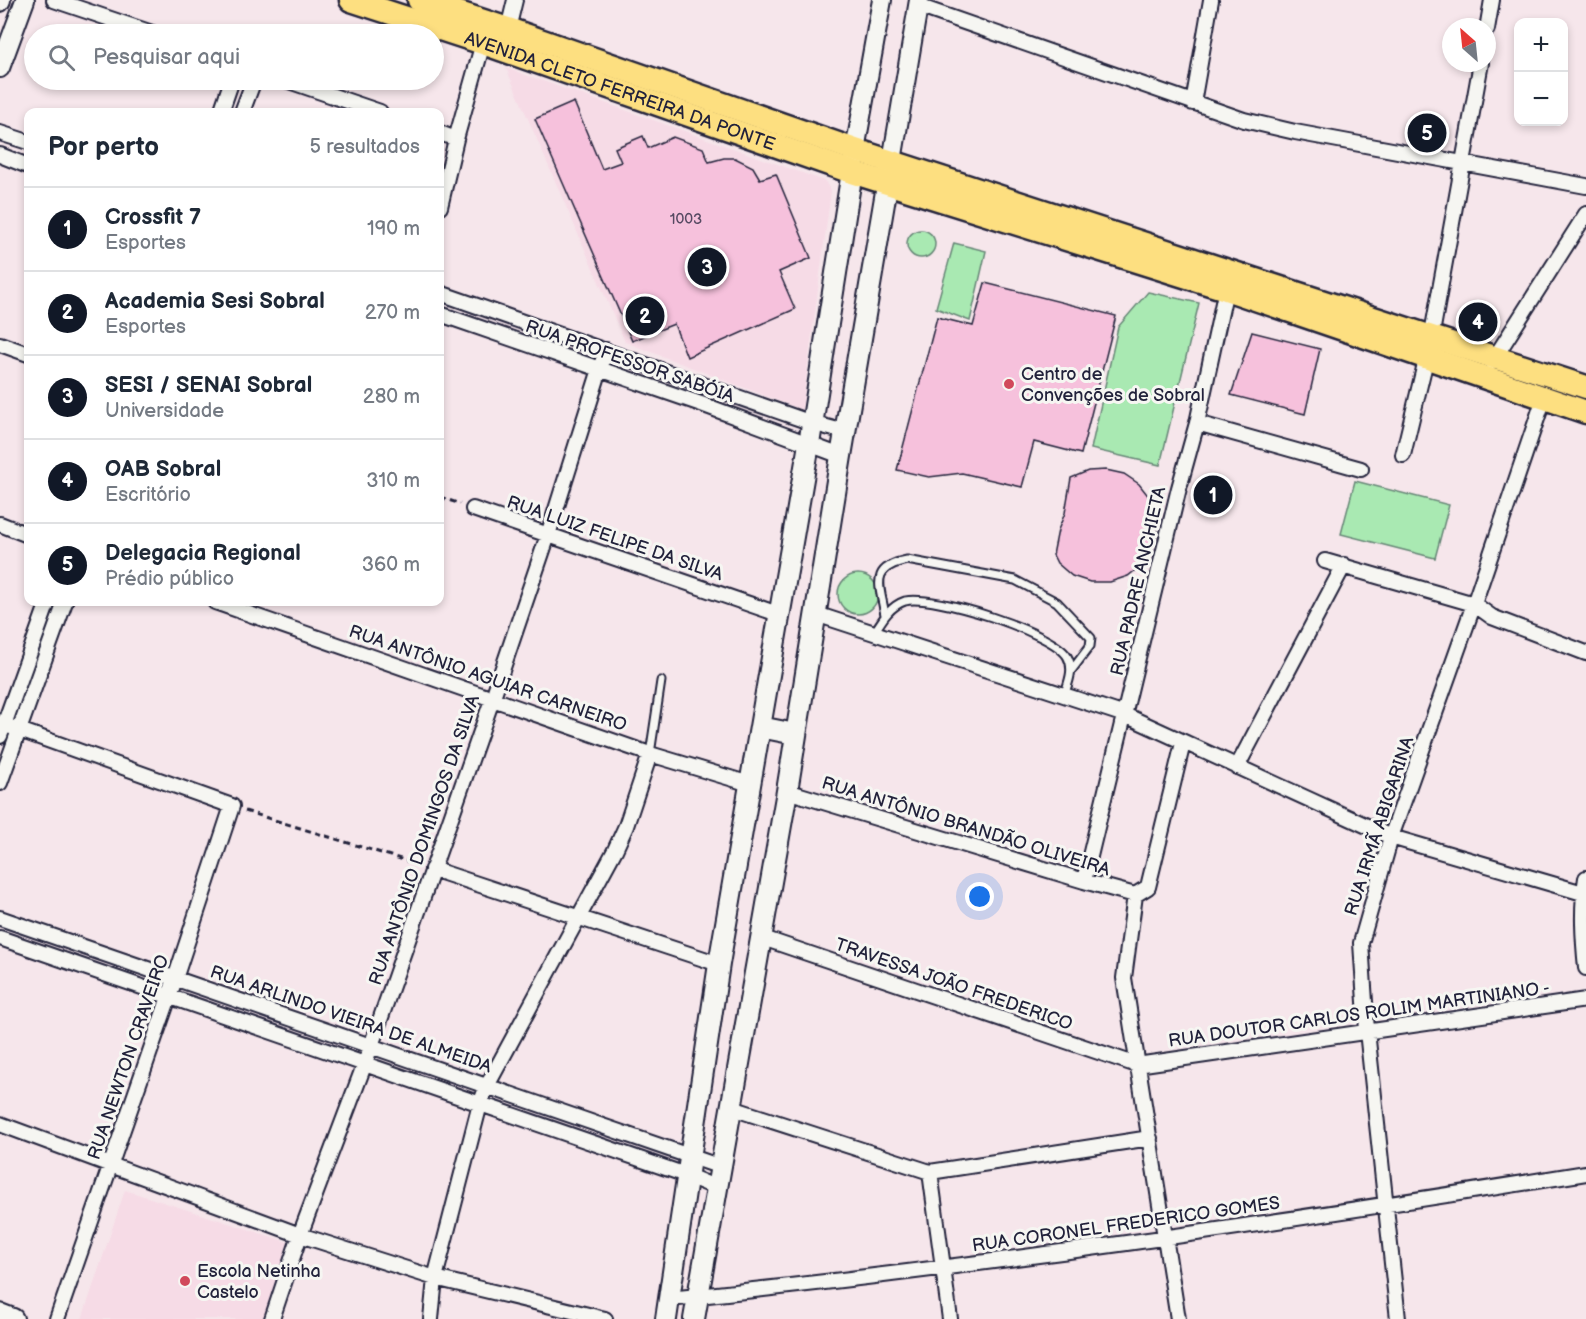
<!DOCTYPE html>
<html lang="pt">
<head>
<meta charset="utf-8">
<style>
  body { margin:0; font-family:"Balsamiq Sans",sans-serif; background:#f6f6f7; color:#1f2937 }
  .controls { position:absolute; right:18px; top:18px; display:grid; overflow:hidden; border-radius:12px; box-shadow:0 3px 9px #0003 }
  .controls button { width:54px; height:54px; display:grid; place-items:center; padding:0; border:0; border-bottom:2px solid #e0e1e3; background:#fff; color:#1f2937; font:30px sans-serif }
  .compass { position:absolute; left:1442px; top:18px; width:54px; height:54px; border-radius:50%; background:#fff; box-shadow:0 3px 9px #0003; rotate:333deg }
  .you { position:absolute; left:980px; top:897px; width:21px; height:21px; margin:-15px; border:4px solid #fff; border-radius:50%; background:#1a73e8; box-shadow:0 0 0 9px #1a73e833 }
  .badge { display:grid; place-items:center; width:39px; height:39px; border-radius:50%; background:#111827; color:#fff; font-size:20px; font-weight:700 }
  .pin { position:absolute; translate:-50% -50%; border:3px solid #fff; box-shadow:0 2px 6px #0006 }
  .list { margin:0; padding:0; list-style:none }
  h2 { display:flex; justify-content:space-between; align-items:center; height:78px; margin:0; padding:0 24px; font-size:26px }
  h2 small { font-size:20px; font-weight:400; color:#747a83 }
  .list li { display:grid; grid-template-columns:39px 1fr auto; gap:18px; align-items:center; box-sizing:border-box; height:84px; padding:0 24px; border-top:2px solid #e0e1e3 }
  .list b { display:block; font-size:22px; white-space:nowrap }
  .list p { margin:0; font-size:20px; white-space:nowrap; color:#747a83 }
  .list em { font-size:20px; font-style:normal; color:#747a83 }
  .icon { flex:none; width:33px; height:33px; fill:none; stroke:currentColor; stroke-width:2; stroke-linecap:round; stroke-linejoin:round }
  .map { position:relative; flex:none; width:1586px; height:1319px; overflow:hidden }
  .search { position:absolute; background:#fff; box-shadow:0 3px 9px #0003; left:24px; top:24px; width:420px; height:66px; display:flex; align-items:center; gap:15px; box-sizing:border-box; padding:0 21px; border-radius:33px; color:#747a83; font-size:22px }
  .panel { position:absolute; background:#fff; box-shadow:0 3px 9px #0003; left:24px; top:108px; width:420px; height:498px; border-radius:12px }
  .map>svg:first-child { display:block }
</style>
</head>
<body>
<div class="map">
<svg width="1586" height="1319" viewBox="0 0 1586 1319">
  <rect width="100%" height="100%" fill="#f6e6eb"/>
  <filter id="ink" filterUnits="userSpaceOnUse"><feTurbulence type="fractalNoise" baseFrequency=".0167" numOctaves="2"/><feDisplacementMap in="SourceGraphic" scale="12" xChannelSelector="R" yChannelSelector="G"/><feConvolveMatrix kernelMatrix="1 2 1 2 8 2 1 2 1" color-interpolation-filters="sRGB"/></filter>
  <g filter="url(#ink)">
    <path fill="#f6dbe6" d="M 506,68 L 825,181 L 831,191 L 802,410 L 625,342 Z
      M 125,1190 L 288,1242 L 263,1319 L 82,1319 Z"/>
    <path fill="#a9e9b2" stroke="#668676" stroke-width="1.5" d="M907 244a14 14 0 1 1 28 0a14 14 0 1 1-28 0Z
      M 954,243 L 986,251 L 970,321 L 936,308 Z
      M 1148,292 L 1199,303 L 1160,465 L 1091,449 L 1118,327 Z
      M 1355,481 L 1449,505 L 1435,558 L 1341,534 Z
      M838 594a20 20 0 1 1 40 0a20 20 0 1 1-40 0Z"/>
    <path fill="#f6c1dc" stroke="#22223b" stroke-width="1.5" d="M 574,102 L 602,169 L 621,162 L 615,148 L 643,136 L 648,148 L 673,137 L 703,148 L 709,162 L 724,158 L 735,158 L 753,167 L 760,179 L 776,174 L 811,258 L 779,272 L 795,309 L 687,357 L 674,324 L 632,341 L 535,119 Z
      M 985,283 L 1116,316 L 1081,454 L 1034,442 L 1022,487 L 962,473 L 929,477 L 897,470 L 937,317 L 973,326 Z
      M 1252,332 L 1320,349 L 1305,414 L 1231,395 Z
      M 1106,470 L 1124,474 L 1139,484 L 1150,498 L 1156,515 L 1157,533 L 1152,550 L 1142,565 L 1128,576 L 1110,582 L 1090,582 L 1072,576 L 1057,563 L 1053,555 L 1058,530 L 1065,513 L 1071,478 L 1088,471 Z"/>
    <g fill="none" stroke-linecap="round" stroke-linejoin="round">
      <g stroke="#22223b" stroke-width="11">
        <path id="service" d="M 885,615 C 880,585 869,568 907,560 L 1015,580 L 1057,602 L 1091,638 L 1090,646 L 1071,671
          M 874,633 C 882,620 890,606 905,601 C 934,594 1052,632 1067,656 C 1075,669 1068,683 1064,696
          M 650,754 L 661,681"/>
      </g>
      <g stroke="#22223b" stroke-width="18">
        <path id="minor" d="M 54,0 L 155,34
          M 918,6 L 1244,120 L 1295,132 L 1586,186
          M 508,29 L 515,0
          M 1487,29 L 1492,0
          M 286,80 L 380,112
          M 1193,103 L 1211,0
          M 221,112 L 232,80
          M 242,112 L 254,80
          M 0,133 L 28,142
          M 440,133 L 456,139
          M 0,155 L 28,166
          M 440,207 L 456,139 L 483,43
          M 440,293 L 812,423 L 845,432
          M 440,314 L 704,405 L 841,456
          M 0,344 L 28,354
          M 1492,362 L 1586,214
          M 1197,423 L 1361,469
          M 1403,455 L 1431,339 L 1481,63
          M 473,509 L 778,614
          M 0,524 L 28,535
          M 1325,561 L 1474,604 L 1492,617 L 1586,653
          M 215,602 L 650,754 L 750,784
          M 816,614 L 1125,715 L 1391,837 L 1583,893
          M 0,723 L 232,806 L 169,997 L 57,1319
          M 0,736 L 48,602
          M 1237,767 L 1344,565
          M 0,783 L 65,602
          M 787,791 L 1084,881 L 1135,895
          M 432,869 L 719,964
          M 1586,878 C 1581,908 1583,938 1586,968
          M 1084,881 L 1179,488 L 1197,423 L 1226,289
          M 1135,895 L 1124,978 L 1178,1319
          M 1135,895 L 1148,887 L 1183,743
          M 0,918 L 721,1167
          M 760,937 L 1137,1065 L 1586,1000
          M 0,938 L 686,1175 L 717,1188
          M 732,1108 L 930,1172 L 1150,1138
          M 0,1124 L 300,1235 L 435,1278 L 605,1319
          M 930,1172 L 950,1319
          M 669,1299 C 976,1268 1281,1222 1586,1173
          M 272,1319 L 300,1235 L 365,1063 L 492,700 L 548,535 L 606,350
          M 431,1319 L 435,1278 L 480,1104 L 487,1086 L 615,850 L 626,826 L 650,754
          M 1398,1319 L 1367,1031 L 1361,943 L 1391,837 L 1474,604 L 1544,398"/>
      </g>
      <g stroke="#22223b" stroke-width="22">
        <path id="tertiary" d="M 0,2 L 1,0
          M 0,68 L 25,0
          M 855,150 L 882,0
          M 892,161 L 919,0"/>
      </g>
      <g stroke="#22223b" stroke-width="24">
        <path id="secondary" d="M 760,727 L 795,734
          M 0,1314 L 13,1319
          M 666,1319 L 719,964 L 809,444 L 854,159
          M 694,1319 L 787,791 L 841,456 L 890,168"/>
      </g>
      <g stroke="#22223b" stroke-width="27">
        <g id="primary">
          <path id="s1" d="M 351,0 L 483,43 L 852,172 L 1226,289 L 1586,412"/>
          <path d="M 419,0 L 508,29 L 855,150 L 1586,387"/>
        </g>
      </g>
      <path stroke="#22223b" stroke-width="3" stroke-dasharray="6 4.5" stroke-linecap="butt" d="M 440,497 L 460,504
        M 245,811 L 420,865"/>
      <use href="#service" stroke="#f6f6f2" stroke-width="7"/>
      <use href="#minor" stroke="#f6f6f2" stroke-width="14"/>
      <use href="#tertiary" stroke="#f6f6f2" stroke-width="18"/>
      <use href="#secondary" stroke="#f6f6f2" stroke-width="20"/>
      <use href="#primary" stroke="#fddf80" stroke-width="22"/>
    </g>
  </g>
  <g fill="#d1495b" stroke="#f6f6f2" stroke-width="2">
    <circle cx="1009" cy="384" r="6"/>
    <circle cx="185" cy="1281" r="6"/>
  </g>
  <g text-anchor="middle" stroke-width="6" stroke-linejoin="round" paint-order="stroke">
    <g font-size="15" fill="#574a63">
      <text x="686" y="224">1003</text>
    </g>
    <g font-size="18" fill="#22223b" stroke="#f6f6f2">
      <text dy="6" stroke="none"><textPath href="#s1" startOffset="284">AVENIDA CLETO FERREIRA DA PONTE</textPath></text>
      <text transform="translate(630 361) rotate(19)" y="6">RUA PROFESSOR SABÓIA</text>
      <text transform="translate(615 538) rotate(19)" y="6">RUA LUIZ FELIPE DA SILVA</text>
      <text transform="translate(1138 581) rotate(-77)" y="6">RUA PADRE ANCHIETA</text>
      <text transform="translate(488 678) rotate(19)" y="6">RUA ANTÔNIO AGUIAR CARNEIRO</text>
      <text transform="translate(966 826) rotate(17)" y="6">RUA ANTÔNIO BRANDÃO OLIVEIRA</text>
      <text transform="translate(1379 826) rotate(-72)" y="6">RUA IRMÃ ABIGARINA</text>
      <text transform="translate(424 840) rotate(-71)" y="6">RUA ANTÔNIO DOMINGOS DA SILVA</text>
      <text transform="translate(954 984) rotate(19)" y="6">TRAVESSA JOÃO FREDERICO</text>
      <text transform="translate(1359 1014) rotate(-8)" y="6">RUA DOUTOR CARLOS ROLIM MARTINIANO -</text>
      <text transform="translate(351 1019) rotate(19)" y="6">RUA ARLINDO VIEIRA DE ALMEIDA</text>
      <text transform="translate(128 1057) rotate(-71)" y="6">RUA NEWTON CRAVEIRO</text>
      <text transform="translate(1126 1224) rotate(-8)" y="6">RUA CORONEL FREDERICO GOMES</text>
    </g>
    <g font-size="18" fill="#22223b" stroke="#f6f6f2" text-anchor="start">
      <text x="1021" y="380">Centro de<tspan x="1021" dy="21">Convenções de Sobral</tspan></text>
      <text x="197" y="1277">Escola Netinha<tspan x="197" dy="21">Castelo</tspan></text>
    </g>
  </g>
</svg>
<div class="controls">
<button>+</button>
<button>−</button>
</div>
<svg class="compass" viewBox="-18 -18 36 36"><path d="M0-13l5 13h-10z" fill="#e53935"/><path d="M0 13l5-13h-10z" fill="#747a83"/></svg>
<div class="you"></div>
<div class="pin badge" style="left:1213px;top:495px">1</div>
<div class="pin badge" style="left:645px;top:316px">2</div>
<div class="pin badge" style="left:707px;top:267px">3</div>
<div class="pin badge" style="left:1478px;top:322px">4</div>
<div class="pin badge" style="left:1427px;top:133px">5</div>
<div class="search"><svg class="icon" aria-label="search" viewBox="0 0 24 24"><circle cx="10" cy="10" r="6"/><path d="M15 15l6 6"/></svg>Pesquisar aqui</div>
<section class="panel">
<h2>Por perto<small>5 resultados</small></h2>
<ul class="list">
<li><span class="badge">1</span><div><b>Crossfit 7</b><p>Esportes</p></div><em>190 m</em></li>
<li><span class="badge">2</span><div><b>Academia Sesi Sobral</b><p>Esportes</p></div><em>270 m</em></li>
<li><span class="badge">3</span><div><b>SESI / SENAI Sobral</b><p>Universidade</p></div><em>280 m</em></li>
<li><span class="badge">4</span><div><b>OAB Sobral</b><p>Escritório</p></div><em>310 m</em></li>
<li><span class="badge">5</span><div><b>Delegacia Regional</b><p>Prédio público</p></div><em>360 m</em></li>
</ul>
</section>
</div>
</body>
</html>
